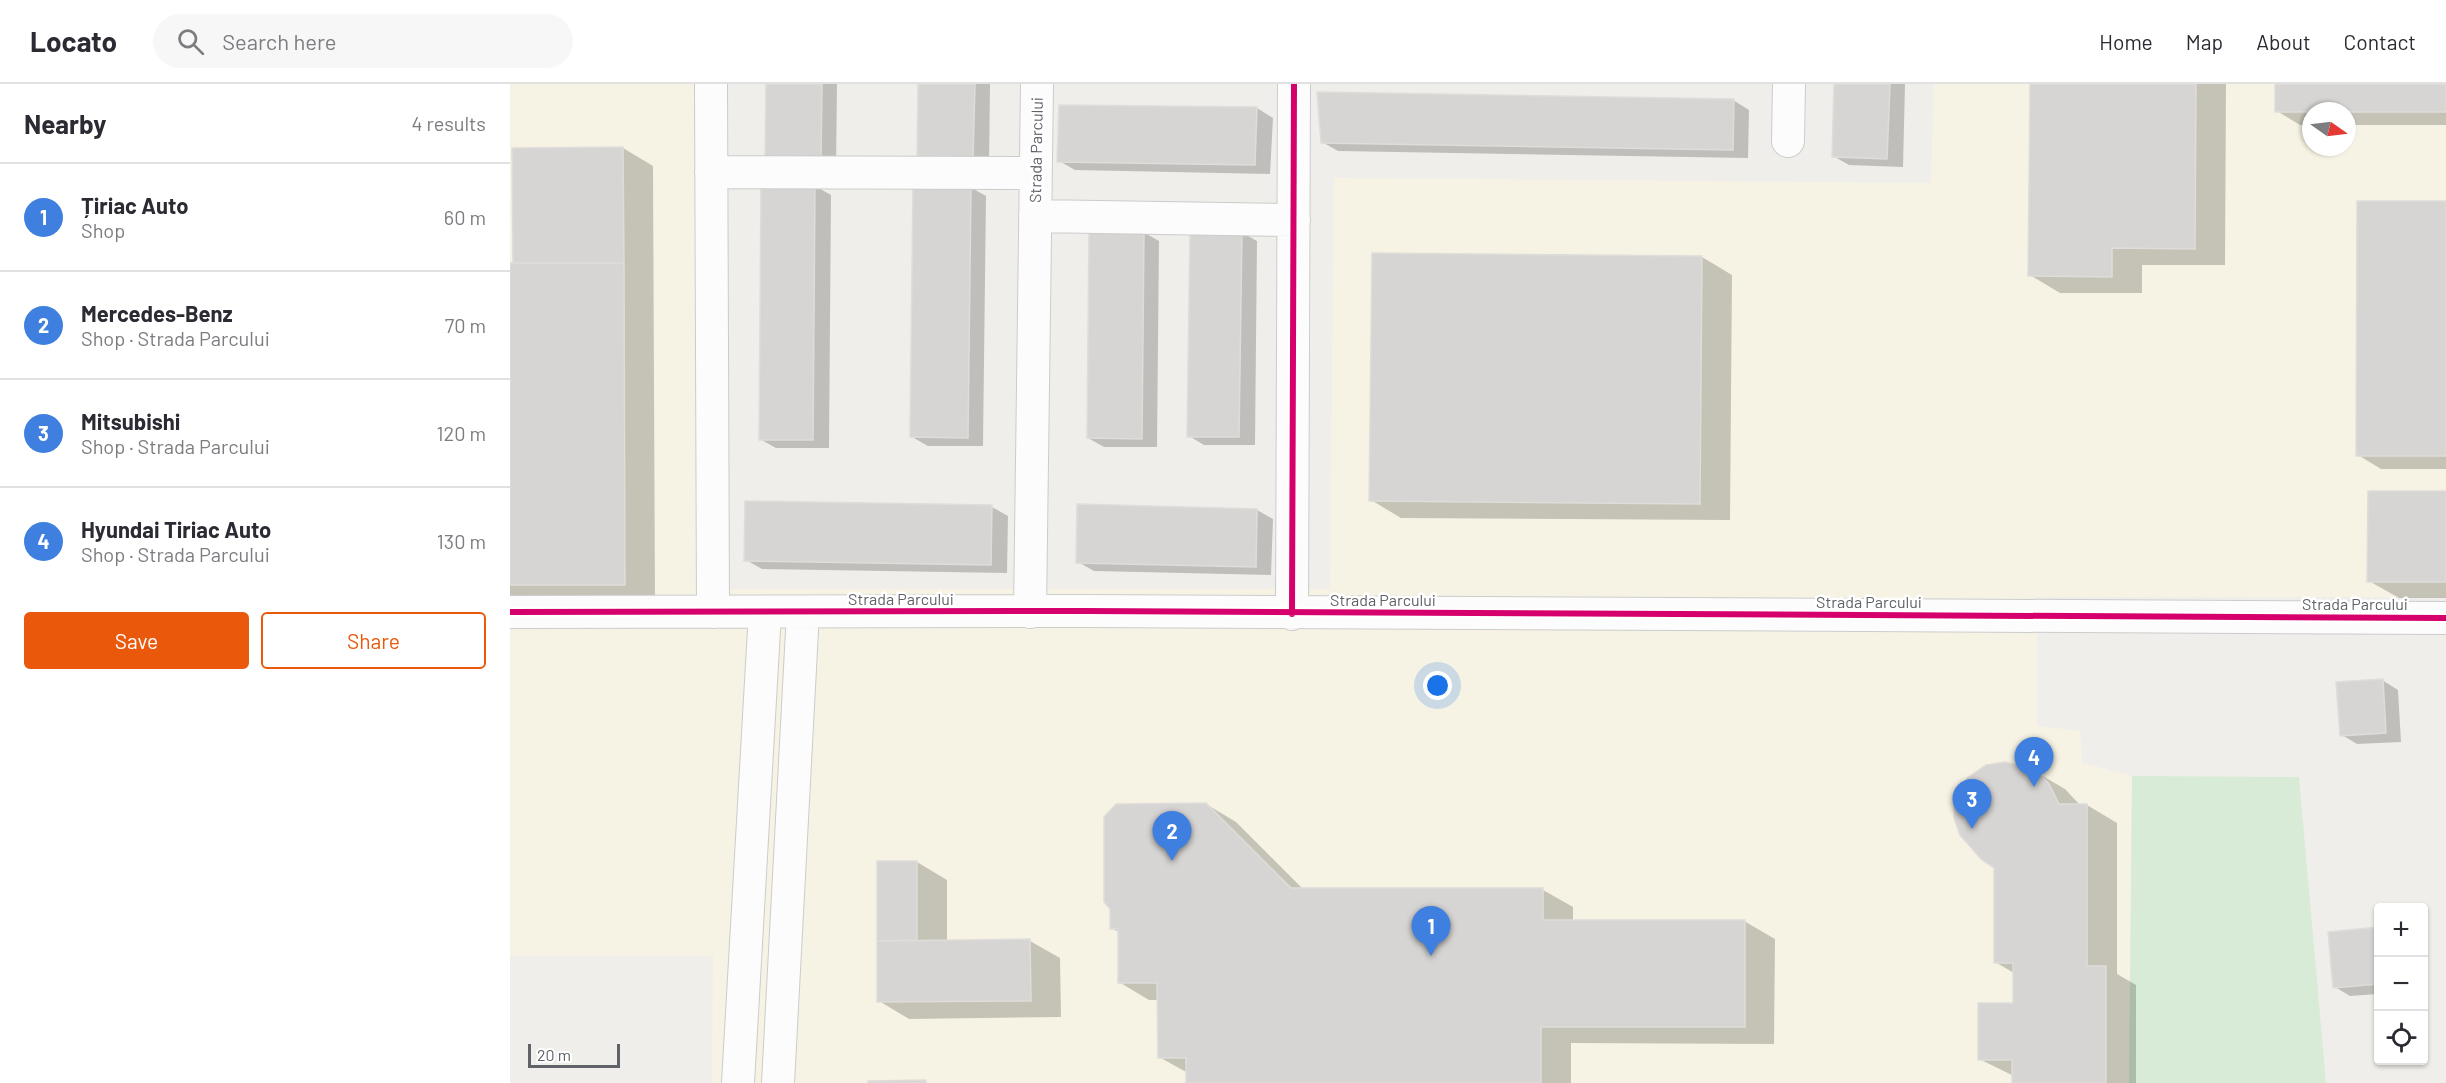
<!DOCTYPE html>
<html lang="en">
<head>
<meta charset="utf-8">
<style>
  body { margin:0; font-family:Barlow,sans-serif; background:#f7f7f7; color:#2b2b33 }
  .controls { position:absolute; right:18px; bottom:18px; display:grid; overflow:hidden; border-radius:6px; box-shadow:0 2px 4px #0004 }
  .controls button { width:54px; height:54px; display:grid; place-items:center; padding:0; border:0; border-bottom:2px solid #e1e1e2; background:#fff; color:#2b2b33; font:30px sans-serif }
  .compass { position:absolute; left:1792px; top:18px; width:54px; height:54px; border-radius:50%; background:#fff; box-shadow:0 2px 4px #0004; rotate:104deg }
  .scale { position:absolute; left:18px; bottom:15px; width:92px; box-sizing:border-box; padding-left:6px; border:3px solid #5f6368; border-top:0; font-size:16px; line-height:21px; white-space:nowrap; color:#5f6368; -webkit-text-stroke:4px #fff; paint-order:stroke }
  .you { position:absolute; left:928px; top:602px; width:21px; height:21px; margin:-15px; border:4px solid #fff; border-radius:50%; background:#1a73e8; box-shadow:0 0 0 9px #1a73e833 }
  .badge { display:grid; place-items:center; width:39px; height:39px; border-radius:50%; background:#ea580c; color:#fff; font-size:20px; font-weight:700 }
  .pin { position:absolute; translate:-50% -50px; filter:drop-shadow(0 2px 3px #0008) }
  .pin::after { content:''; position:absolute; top:32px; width:21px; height:18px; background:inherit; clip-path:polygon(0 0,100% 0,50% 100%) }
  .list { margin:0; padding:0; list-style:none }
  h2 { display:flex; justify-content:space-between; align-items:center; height:78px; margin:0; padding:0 24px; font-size:26px }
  h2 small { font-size:20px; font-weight:400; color:#7c7c81 }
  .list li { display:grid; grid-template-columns:39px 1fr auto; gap:18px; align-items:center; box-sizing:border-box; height:108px; padding:0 24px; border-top:2px solid #e1e1e2 }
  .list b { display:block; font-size:22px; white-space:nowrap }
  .list p { margin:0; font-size:20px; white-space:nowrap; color:#7c7c81 }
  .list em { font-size:20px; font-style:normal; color:#7c7c81 }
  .actions { display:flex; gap:12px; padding:18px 24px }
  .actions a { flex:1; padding:14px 0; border:2px solid #ea580c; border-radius:6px; text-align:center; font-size:21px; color:#ea580c }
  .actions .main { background:#ea580c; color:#fff }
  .icon { flex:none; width:33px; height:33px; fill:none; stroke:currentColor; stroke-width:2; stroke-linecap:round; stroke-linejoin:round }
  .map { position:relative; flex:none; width:1936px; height:999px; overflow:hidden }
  header { display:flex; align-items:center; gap:36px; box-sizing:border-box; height:84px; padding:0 30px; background:#fff; border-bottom:2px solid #e1e1e2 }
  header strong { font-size:28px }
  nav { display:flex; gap:33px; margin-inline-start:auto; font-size:21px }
  .search { width:420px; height:54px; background:#f7f7f7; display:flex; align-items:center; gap:15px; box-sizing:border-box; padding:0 21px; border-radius:33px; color:#7c7c81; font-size:22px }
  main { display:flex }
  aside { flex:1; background:#fff }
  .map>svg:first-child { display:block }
</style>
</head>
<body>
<header>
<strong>Locato</strong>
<div class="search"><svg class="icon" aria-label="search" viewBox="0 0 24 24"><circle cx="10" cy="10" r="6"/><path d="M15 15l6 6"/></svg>Search here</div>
<nav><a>Home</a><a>Map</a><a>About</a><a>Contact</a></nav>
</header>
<main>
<aside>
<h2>Nearby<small>4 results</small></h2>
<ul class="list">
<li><span class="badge" style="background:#3f7fe0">1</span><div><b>Țiriac Auto</b><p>Shop</p></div><em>60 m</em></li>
<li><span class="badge" style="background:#3f7fe0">2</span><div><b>Mercedes-Benz</b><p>Shop · Strada Parcului</p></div><em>70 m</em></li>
<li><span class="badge" style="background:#3f7fe0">3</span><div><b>Mitsubishi</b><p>Shop · Strada Parcului</p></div><em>120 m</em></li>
<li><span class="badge" style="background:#3f7fe0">4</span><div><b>Hyundai Tiriac Auto</b><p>Shop · Strada Parcului</p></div><em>130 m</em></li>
</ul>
<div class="actions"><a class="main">Save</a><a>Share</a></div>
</aside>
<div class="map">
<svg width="1936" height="999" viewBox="0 0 1936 999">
  <rect width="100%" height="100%" fill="#efeeea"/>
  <path fill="#f7f3e4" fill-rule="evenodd" d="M 0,0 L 217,0 L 211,505 L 820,505 L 824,94 L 1421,99 L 1424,0 L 1936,0 L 1936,513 L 1527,513 L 1527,642 L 1570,647 L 1572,679 L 1622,692 L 1619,999 L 202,999 L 203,872 L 0,872 ZM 1801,27 L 1837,27 L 1837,63 L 1801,63 Z"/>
  <path fill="#d8ebd6" d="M 1622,692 L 1789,693 L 1816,999 L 1619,999 Z"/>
  <path fill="#0003" d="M 257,0 L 327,0 L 326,87 L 272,86 Z
    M 409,0 L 480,0 L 479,83 L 425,83 Z
    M 1326,0 L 1395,0 L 1393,83 L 1339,81 L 1323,72 Z
    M 1521,0 L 1716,0 L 1715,181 L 1632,181 L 1632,209 L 1550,209 L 1520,191 Z
    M 1767,0 L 1936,0 L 1936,41 L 1837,41 L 1837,27 L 1801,27 L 1801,41 L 1790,41 L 1767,27 Z
    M 1223,16 L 1239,26 L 1238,74 L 828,67 L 812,58 Z
    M 747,24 L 763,34 L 760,90 L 565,86 L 549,77 Z
    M 113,64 L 143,82 L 145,518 L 0,518 L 0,180 L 5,180 L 3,66 Z
    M 305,102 L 321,111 L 319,364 L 266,364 L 250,355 Z
    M 460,103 L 476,112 L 473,362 L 418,362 L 402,353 Z
    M 1936,119 L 1936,385 L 1871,385 L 1848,371 Z
    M 633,148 L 649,157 L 647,363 L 594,363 L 578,354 Z
    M 731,148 L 747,157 L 745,361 L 694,361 L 679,352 Z
    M 1192,173 L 1222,191 L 1220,436 L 891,434 L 861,416 Z
    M 1936,409 L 1936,514 L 1889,514 L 1859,497 Z
    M 482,423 L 498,432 L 497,489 L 252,485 L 236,476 Z
    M 747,426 L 763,435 L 761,491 L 584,487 L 568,478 Z
    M 1872,596 L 1888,606 L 1891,658 L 1847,660 L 1832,651 Z
    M 1495,679 L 1524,687 L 1555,705 L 1570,721 L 1577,721 L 1607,739 L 1607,890 L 1626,901 L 1626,999 L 1504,999 L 1504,992 L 1469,975 L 1504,921 L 1504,889 L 1485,878 L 1486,783 Z
    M 696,720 L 726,738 L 794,806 L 1033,806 L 1063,823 L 1063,837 L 1234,837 L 1265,855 L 1264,960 L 1061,959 L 1061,999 L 678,999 L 678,989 L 649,973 L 649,916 L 639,916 L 609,898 L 609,848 L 601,844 Z
    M 368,778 L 407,778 L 437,796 L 437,857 L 520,857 L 550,874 L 551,933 L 399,935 L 369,917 Z
    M 1868,845 L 1868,910 L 1840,912 L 1825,903 L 1819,850 Z"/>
  <path fill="#d6d5d3" stroke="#deddd9" stroke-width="1.5" d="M 256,0 L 312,0 L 311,78 L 255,77 Z
    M 408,0 L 465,0 L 463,75 L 407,75 Z
    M 1324,0 L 1380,0 L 1377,75 L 1322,73 Z
    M 1520,0 L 1686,0 L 1685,165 L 1602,164 L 1602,193 L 1518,192 Z
    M 1765,0 L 1936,0 L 1936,28 L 1765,28 Z
    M 807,8 L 1224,15 L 1223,66 L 811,59 Z
    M 549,21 L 747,23 L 745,81 L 547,78 Z
    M 113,63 L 114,179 L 3,179 L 2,64 Z
    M 251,100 L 305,100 L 303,356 L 249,356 Z
    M 403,101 L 461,101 L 458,354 L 400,353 Z
    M 1847,117 L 1936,117 L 1936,372 L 1846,372 Z
    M 579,146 L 634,146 L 632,355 L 577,354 Z
    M 680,146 L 732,146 L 729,353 L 677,353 Z
    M 862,169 L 1192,172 L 1190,420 L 859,417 Z
    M 0,179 L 114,179 L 115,501 L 0,501 Z
    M 1858,407 L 1936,407 L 1936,498 L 1857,498 Z
    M 235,417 L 482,421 L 481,481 L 234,477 Z
    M 567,420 L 747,425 L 746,483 L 566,479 Z
    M 1873,595 L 1876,649 L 1830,652 L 1826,598 Z
    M 1495,678 L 1525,685 L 1539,700 L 1549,720 L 1577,720 L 1577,882 L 1596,882 L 1596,999 L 1502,999 L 1502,976 L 1468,976 L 1468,919 L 1503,919 L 1503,879 L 1484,879 L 1484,784 L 1472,776 L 1450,751 L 1444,734 L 1444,713 L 1457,694 L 1476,681 Z
    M 696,719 L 781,804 L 1033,804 L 1033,836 L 1235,836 L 1235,943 L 1031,943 L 1031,999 L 676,999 L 676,974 L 648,974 L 647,899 L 608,899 L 608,845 L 600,845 L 600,825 L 594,818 L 594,733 L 606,720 Z
    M 367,777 L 407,777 L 407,856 L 367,857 Z
    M 1868,843 L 1868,900 L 1823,904 L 1818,848 Z
    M 520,855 L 521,917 L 367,918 L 367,857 Z
    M 416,996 L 416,999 L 358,999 L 358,997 Z"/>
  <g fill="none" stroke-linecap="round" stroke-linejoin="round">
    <g stroke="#cbcccc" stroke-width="34">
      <path id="minor" d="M 201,0 L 203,528
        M 1278,57 L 1279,0
        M 201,88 L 525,89
        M 525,132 L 784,136
        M 0,528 L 575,527 L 1936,534
        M 520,528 L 527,0
        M 782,530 L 784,0
        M 228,999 L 255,528
        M 268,999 L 293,528"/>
    </g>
    <use href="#minor" stroke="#fdfcfc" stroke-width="32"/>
    <g stroke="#fff" stroke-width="10">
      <path id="cycleway" d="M 0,528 L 575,527 L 1936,534
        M 782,530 L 784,0"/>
    </g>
    <use href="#cycleway" stroke="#d6006c" stroke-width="6"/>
  </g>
  <g text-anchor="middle" stroke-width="5" stroke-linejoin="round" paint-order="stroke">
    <g font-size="16" fill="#5f6368" stroke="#fff">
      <text transform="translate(526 66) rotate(-89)" y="6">Strada Parcului</text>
      <text x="391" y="521">Strada Parcului</text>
      <text x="873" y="522">Strada Parcului</text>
      <text x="1359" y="524">Strada Parcului</text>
      <text x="1845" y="526">Strada Parcului</text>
    </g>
  </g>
</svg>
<div class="controls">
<button>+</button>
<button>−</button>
<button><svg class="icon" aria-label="locate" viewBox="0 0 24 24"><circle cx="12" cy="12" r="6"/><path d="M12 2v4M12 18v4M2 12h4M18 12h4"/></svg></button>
</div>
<svg class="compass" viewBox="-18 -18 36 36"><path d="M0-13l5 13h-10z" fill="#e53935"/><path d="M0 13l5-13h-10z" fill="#7c7c81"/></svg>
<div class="scale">20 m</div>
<div class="you"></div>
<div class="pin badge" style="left:921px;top:872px;background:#3f7fe0">1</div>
<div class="pin badge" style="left:662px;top:777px;background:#3f7fe0">2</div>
<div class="pin badge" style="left:1462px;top:745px;background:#3f7fe0">3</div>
<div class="pin badge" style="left:1524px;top:703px;background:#3f7fe0">4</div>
</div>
</main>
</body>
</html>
